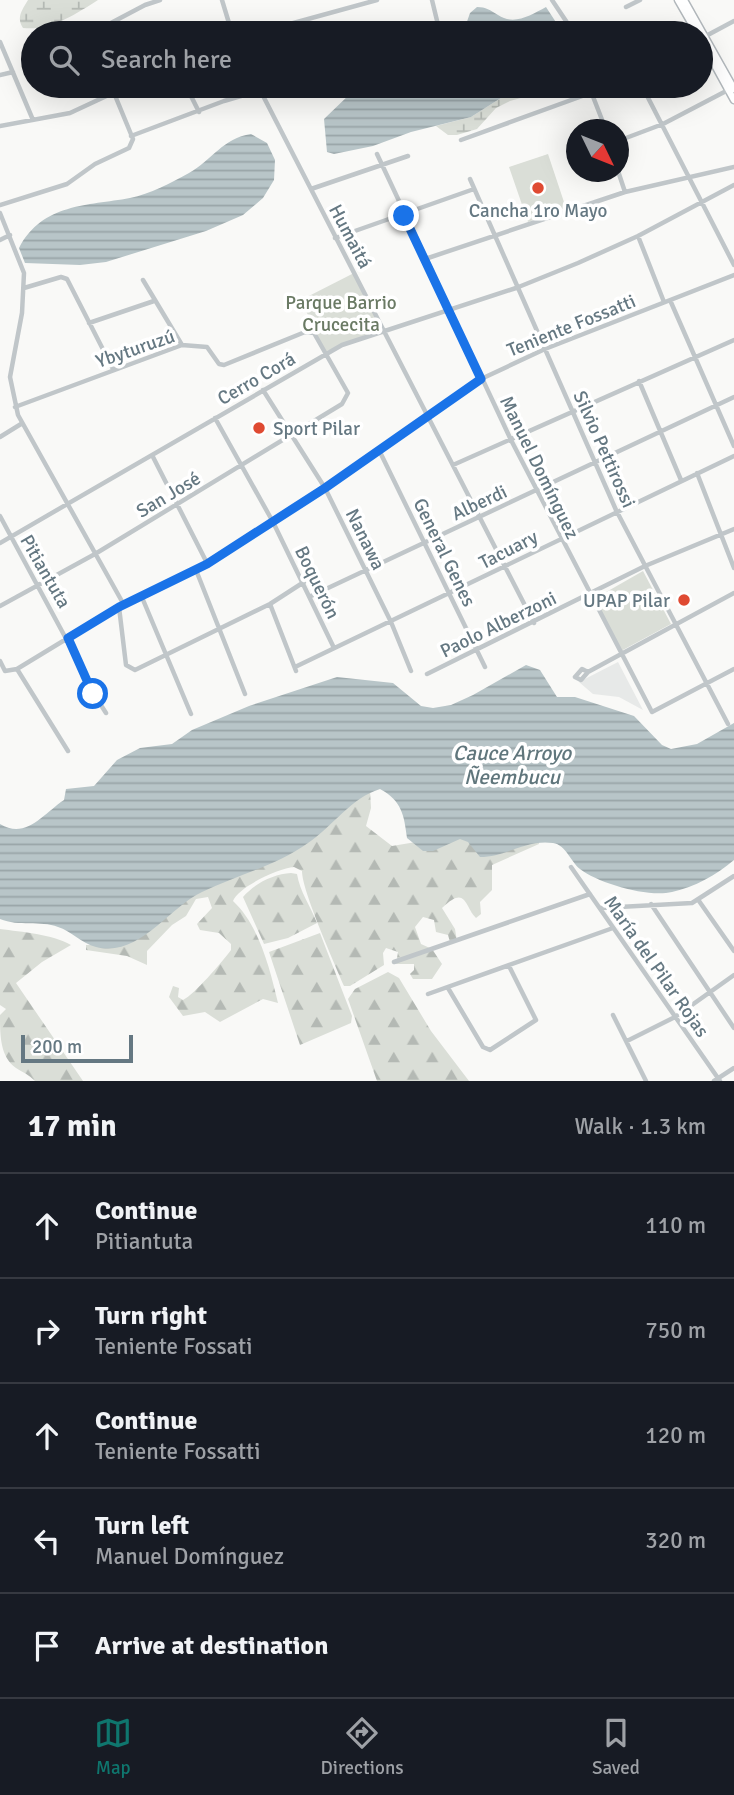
<!DOCTYPE html>
<html lang="en">
<head>
<meta charset="utf-8">
<style>
  body { margin:0; font-family:Signika,sans-serif; background:#242831; color:#f1f3f6 }
  .compass { position:absolute; left:566px; top:119px; width:63px; height:63px; border-radius:50%; background:#171b24; box-shadow:0 7px 28px #0002; rotate:133deg }
  .scale { position:absolute; left:21px; bottom:18px; width:112px; box-sizing:border-box; padding-left:7px; border:4px solid #657882; border-top:0; font-size:19px; line-height:24px; white-space:nowrap; color:#657882; -webkit-text-stroke:5px #fff; paint-order:stroke }
  .stop { position:absolute; width:21px; height:21px; margin:-16px; border:5px solid #1a73e8; border-radius:50%; background:#fff }
  .stop.end { background:#1a73e8; border-color:#fff; box-shadow:0 2px 7px #0008 }
  .list { margin:0; padding:0; list-style:none }
  h2 { display:flex; justify-content:space-between; align-items:center; height:91px; margin:0; padding:0 28px; font-size:30px }
  h2 small { font-size:23px; font-weight:400; color:#9ea1a6 }
  .list li { display:grid; grid-template-columns:46px 1fr auto; gap:21px; align-items:center; box-sizing:border-box; height:105px; padding:0 28px; border-top:2px solid #363941 }
  .list b { display:block; font-size:26px; white-space:nowrap }
  .list p { margin:0; font-size:23px; white-space:nowrap; color:#9ea1a6 }
  .list em { font-size:23px; font-style:normal; color:#9ea1a6 }
  .icon { flex:none; width:38px; height:38px; fill:none; stroke:currentColor; stroke-width:2; stroke-linecap:round; stroke-linejoin:round }
  .map { position:relative; flex:none; width:734px; height:1081px; overflow:hidden }
  .search { position:absolute; background:#171b24; box-shadow:0 7px 28px #0002; left:21px; right:21px; top:21px; height:77px; display:flex; align-items:center; gap:18px; box-sizing:border-box; padding:0 24px; border-radius:38px; color:#9ea1a6; font-size:26px }
  .sheet { height:616px; background:#171b24 }
  nav { display:flex; justify-content:space-around; align-items:center; box-sizing:border-box; height:98px; border-top:2px solid #363941; background:#171b24; font-size:19px; color:#9ea1a6 }
  nav a { display:grid; justify-items:center; gap:4px }
  nav .on { color:#0f766e }
  .map>svg:first-child { display:block }
</style>
</head>
<body>
<div class="map">
<svg width="734" height="1081" viewBox="0 0 734 1081">
  <defs>
    <pattern id="forest-firs" width="22" height="20" patternUnits="userSpaceOnUse" patternTransform="scale(1.75)"><rect width="22" height="20" fill="#daded7"/><path d="M5 1l3.5 6h-7zM16 11l3.5 6h-7z" fill="#b4b9b4"/></pattern>
    <pattern id="wetland-marsh" width="20" height="14" patternUnits="userSpaceOnUse" patternTransform="scale(1.75)"><rect width="20" height="14" fill="#daded7"/><path d="M1 5h8M5 5V1M11 12h8M15 12V8" fill="none" stroke="#b4b9b4"/></pattern>
    <pattern id="water-rules" width="6" height="5" patternUnits="userSpaceOnUse" patternTransform="scale(1.75)"><rect width="6" height="5" fill="#b8c5c8"/><path d="M0 2.5h6" fill="none" stroke="#99a5a8"/></pattern>
  </defs>
  <rect width="100%" height="100%" fill="#f9f9f7"/>
  <path fill="#e7e9e8" d="M 618,662 L 643,710 L 619,697 L 593,694 L 579,682 Z"/>
  <path fill="url(#forest-firs)" d="M 370,790 L 371,808 L 366,826 L 392,846 L 434,839 L 538,837 L 539,844 L 492,865 L 492,890 L 480,902 L 481,914 L 476,918 C 464,905 466,885 442,908 L 455,929 L 457,941 L 450,942 L 448,935 L 436,932 L 434,920 L 423,917 L 415,927 L 421,944 L 432,949 L 442,964 L 432,979 L 413,979 L 410,974 L 414,970 L 414,964 L 396,964 L 398,952 L 386,948 L 383,953 L 384,965 L 350,986 L 344,986 C 334,962 302,891 302,871 L 294,867 C 279,868 238,887 233,901 C 259,925 270,969 278,1003 L 263,999 L 220,1022 L 205,1012 L 183,1016 L 169,997 L 173,986 L 179,988 L 178,997 L 183,1000 C 195,994 221,963 231,950 L 231,944 L 219,933 L 200,930 L 197,924 L 212,908 L 208,897 L 196,899 L 186,916 L 172,925 L 147,951 L 147,965 L 127,956 L 86,950 L 86,945 L 98,945 Z
    M 291,873 L 297,874 C 300,892 310,905 317,923 L 288,938 L 264,944 L 243,897 C 255,883 274,874 291,873 Z
    M 0,929 C 22,932 52,934 71,945 L 42,962 L 16,983 L 83,1081 L 35,1081 C 28,1074 24,1073 16,1068 C 0,1057 0,1035 0,1015 L 6,1009 L 0,1005 Z
    M 320,933 L 352,1016 L 351,1023 L 300,1045 L 269,952 Z
    M 388,972 L 399,978 L 431,1031 L 469,1081 L 377,1081 L 348,999 L 355,989 Z"/>
  <path fill="url(#wetland-marsh)" d="M 28,0 L 98,0 C 76,14 50,31 23,28 C 16,18 22,10 28,0 Z
    M 520,86 L 564,86 L 510,101 L 496,108 L 477,129 L 457,135 L 448,135 L 436,126 L 471,117 Z"/>
  <path fill="#daded7" d="M 548,154 L 566,208 L 528,222 L 509,167 Z
    M 354,273 L 382,328 L 325,352 L 301,300 Z
    M 643,571 L 671,624 L 621,651 L 594,599 Z"/>
  <path fill="url(#water-rules)" d="M 477,7 C 486,7 490,10 498,15 C 514,26 531,15 546,7 L 563,33 L 463,33 L 470,13 Z
    M 372,86 L 520,86 L 471,117 L 411,132 L 373,146 L 334,154 L 327,152 L 324,119 L 351,93 Z
    M 251,134 L 267,143 L 275,160 L 274,180 L 263,198 L 243,215 L 206,231 L 106,262 L 80,265 L 25,263 L 19,248 C 43,203 87,206 130,198 C 150,194 171,183 189,173 C 212,160 223,138 251,134 Z
    M 526,665 L 540,670 L 557,697 L 575,697 L 634,716 L 662,745 L 671,749 L 697,744 L 734,723 L 734,860 C 716,875 695,887 672,892 C 648,898 598,883 580,869 C 570,861 566,845 553,843 C 526,839 506,857 480,857 L 468,842 L 460,839 L 433,851 L 423,851 L 407,838 C 404,815 402,801 380,789 C 351,798 333,826 308,843 C 276,866 237,875 202,892 C 168,908 139,958 96,947 C 81,943 71,931 58,927 C 40,920 19,927 0,919 L 0,824 C 26,840 43,814 64,800 L 66,789 L 94,786 L 117,760 L 140,748 L 172,744 L 192,730 L 249,706 L 337,677 L 393,683 L 421,706 L 433,708 L 451,705 L 473,695 Z"/>
  <g fill="none" stroke-linecap="round" stroke-linejoin="round">
    <g stroke="#b2b8bc" stroke-width="9">
      <path id="major" d="M 678,0 L 697,33
        M 684,0 L 734,89
        M 701,40 L 734,100"/>
    </g>
    <path stroke="#c0c6c9" stroke-width="4.5" d="M 222,0 L 232,33
      M 432,0 L 440,33
      M 552,0 L 574,33
      M 626,7 L 640,0
      M 92,33 L 145,5 L 160,0
      M 257,33 L 377,0
      M 704,37 L 734,21
      M 0,42 L 33,120
      M 0,75 L 13,72
      M 186,86 L 199,112
      M 258,86 L 534,623
      M 642,86 L 734,265
      M 592,94 L 606,130
      M 0,126 L 70,113 L 128,86
      M 131,136 L 224,101 L 276,86
      M 461,140 L 610,86
      M 618,141 L 663,124 L 730,89
      M 377,154 L 511,440 L 652,712 L 734,669
      M 618,171 L 625,192
      M 470,179 L 616,510 L 728,724
      M 311,189 L 408,156
      M 0,205 L 67,184 L 95,164 L 129,148 L 133,139 L 114,93
      M 0,213 L 24,273 L 22,313 L 10,377 L 18,415 L 124,605
      M 638,236 L 664,302
      M 335,238 L 474,189
      M 0,240 L 10,235
      M 425,259 L 625,192 L 734,167
      M 143,280 L 182,345
      M 24,288 L 61,277 L 67,279 L 113,369
      M 670,300 L 734,446
      M 89,323 L 154,301
      M 639,381 L 681,480
      M 263,390 L 325,488 L 391,622 L 411,671
      M 215,418 L 273,522 L 334,648
      M 0,437 L 21,424
      M 379,450 L 485,667
      M 152,455 L 207,563
      M 453,465 L 734,340
      M 697,473 L 734,568
      M 0,516 L 84,672 L 83,677 L 106,713
      M 0,543 L 342,345 L 516,288 L 578,263 L 638,236 L 734,185
      M 196,570 L 245,694
      M 141,595 L 191,714
      M 311,596 L 734,397
      M 270,604 L 296,671
      M 0,606 L 95,554 L 342,404 L 348,393 L 314,333 L 305,332 L 224,365 L 219,364 L 207,347 L 182,345 L 15,407
      M 119,607 L 126,665 L 135,670 L 270,604 L 304,582
      M 0,661 L 5,671 L 17,669 L 68,751
      M 295,667 L 734,456
      M 17,669 L 119,607 L 207,563 L 325,488 L 481,379 L 545,349 L 734,275
      M 588,672 L 582,669 L 575,677 L 581,680 L 588,672 L 734,593
      M 427,674 L 645,566 L 734,529
      M 571,867 L 720,1081
      M 699,901 L 734,951
      M 651,904 L 734,1028
      M 601,908 L 692,903 L 734,876
      M 394,962 L 590,894
      M 448,988 L 483,1047 L 490,1050 L 536,1020 L 509,966
      M 428,994 L 613,928
      M 613,1015 L 646,1081
      M 627,1041 L 675,1017 L 734,975
      M 714,1081 L 734,1068"/>
    <use href="#major" stroke="#fff" stroke-width="6"/>
  </g>
  <g fill="none" stroke-linecap="round" stroke-linejoin="round">
    <path stroke="#1a73e8" stroke-width="9" d="M 93,694 L 68,638 L 119,607 L 207,564 L 325,488 L 481,379 L 404,216"/>
  </g>
  <g fill="#df4a32" stroke="#fff" stroke-width="2.5">
    <circle cx="538" cy="188" r="7"/>
    <circle cx="259" cy="428" r="7"/>
    <circle cx="684" cy="600" r="7"/>
  </g>
  <g text-anchor="middle" stroke-width="7" stroke-linejoin="round" paint-order="stroke">
    <g font-size="19" fill="#657882" stroke="#fff">
      <text x="538" y="217">Cancha 1ro Mayo</text>
      <text x="273" y="435" text-anchor="start">Sport Pilar</text>
      <text x="670" y="607" text-anchor="end">UPAP Pilar</text>
    </g>
    <g font-size="19" fill="#657882" stroke="#fff">
      <text transform="translate(351 236) rotate(62)" y="7">Humaitá</text>
      <text transform="translate(571 325) rotate(-22)" y="7">Teniente Fossatti</text>
      <text transform="translate(135 348) rotate(-19)" y="7">Ybyturuzú</text>
      <text transform="translate(256 378) rotate(-30)" y="7">Cerro Corá</text>
      <text transform="translate(605 449) rotate(66)" y="7">Silvio Pettirossi</text>
      <text transform="translate(540 467) rotate(64)" y="7">Manuel Domínguez</text>
      <text transform="translate(168 494) rotate(-31)" y="7">San José</text>
      <text transform="translate(479 502) rotate(-25)" y="7">Alberdi</text>
      <text transform="translate(366 539) rotate(64)" y="7">Nanawa</text>
      <text transform="translate(508 549) rotate(-27)" y="7">Tacuary</text>
      <text transform="translate(445 552) rotate(64)" y="7">General Genes</text>
      <text transform="translate(46 571) rotate(60)" y="7">Pitiantuta</text>
      <text transform="translate(318 582) rotate(64)" y="7">Boquerón</text>
      <text transform="translate(498 624) rotate(-26)" y="7">Paolo Alberzoni</text>
      <text transform="translate(657 966) rotate(55)" y="7">María del Pilar Rojas</text>
    </g>
    <g font-size="19" fill="#6a7a64" stroke="#fff">
      <text x="341" y="309">Parque Barrio<tspan x="341" dy="22">Crucecita</tspan></text>
    </g>
    <g font-size="21" font-style="italic" fill="#60767c" stroke="#fff">
      <text x="512" y="760">Cauce Arroyo<tspan x="512" dy="24">Ñeembucu</tspan></text>
    </g>
  </g>
</svg>
<svg class="compass" viewBox="-18 -18 36 36"><path d="M0-13l5 13h-10z" fill="#e53935"/><path d="M0 13l5-13h-10z" fill="#9ea1a6"/></svg>
<div class="scale">200 m</div>
<div class="stop" style="left:93px;top:694px"></div>
<div class="stop end" style="left:404px;top:216px"></div>
<div class="search"><svg class="icon" aria-label="search" viewBox="0 0 24 24"><circle cx="10" cy="10" r="6"/><path d="M15 15l6 6"/></svg>Search here</div>
</div>
<section class="sheet">
<h2>17 min<small>Walk · 1.3 km</small></h2>
<ul class="list">
<li><svg class="icon" aria-label="ahead" viewBox="0 0 24 24"><path d="M12 20V5M6 11l6-6 6 6"/></svg><div><b>Continue</b><p>Pitiantuta</p></div><em>110 m</em></li>
<li><svg class="icon" aria-label="right" viewBox="0 0 24 24"><path d="M7 20v-9h11M14 6l5 5-5 5"/></svg><div><b>Turn right</b><p>Teniente Fossati</p></div><em>750 m</em></li>
<li><svg class="icon" aria-label="ahead" viewBox="0 0 24 24"><path d="M12 20V5M6 11l6-6 6 6"/></svg><div><b>Continue</b><p>Teniente Fossatti</p></div><em>120 m</em></li>
<li><svg class="icon" aria-label="left" viewBox="0 0 24 24"><path d="M17 20v-9H6M10 6l-5 5 5 5"/></svg><div><b>Turn left</b><p>Manuel Domínguez</p></div><em>320 m</em></li>
<li><svg class="icon" aria-label="arrive" viewBox="0 0 24 24"><path d="M6 21V4h12l-3 4 3 4H6"/></svg><div><b>Arrive at destination</b></div></li>
</ul>
</section>
<nav>
<a class="on"><svg class="icon" aria-label="map" viewBox="0 0 24 24"><path d="M3 6l6-2 6 2 6-2v14l-6 2-6-2-6 2zM9 4v14M15 6v14"/></svg>Map</a>
<a><svg class="icon" aria-label="directions" viewBox="0 0 24 24"><path d="M12 3l9 9-9 9-9-9zM9 14v-3h6M13 9l2 2-2 2"/></svg>Directions</a>
<a><svg class="icon" aria-label="saved" viewBox="0 0 24 24"><path d="M7 4h10v16l-5-4-5 4z"/></svg>Saved</a>
</nav>
</body>
</html>
